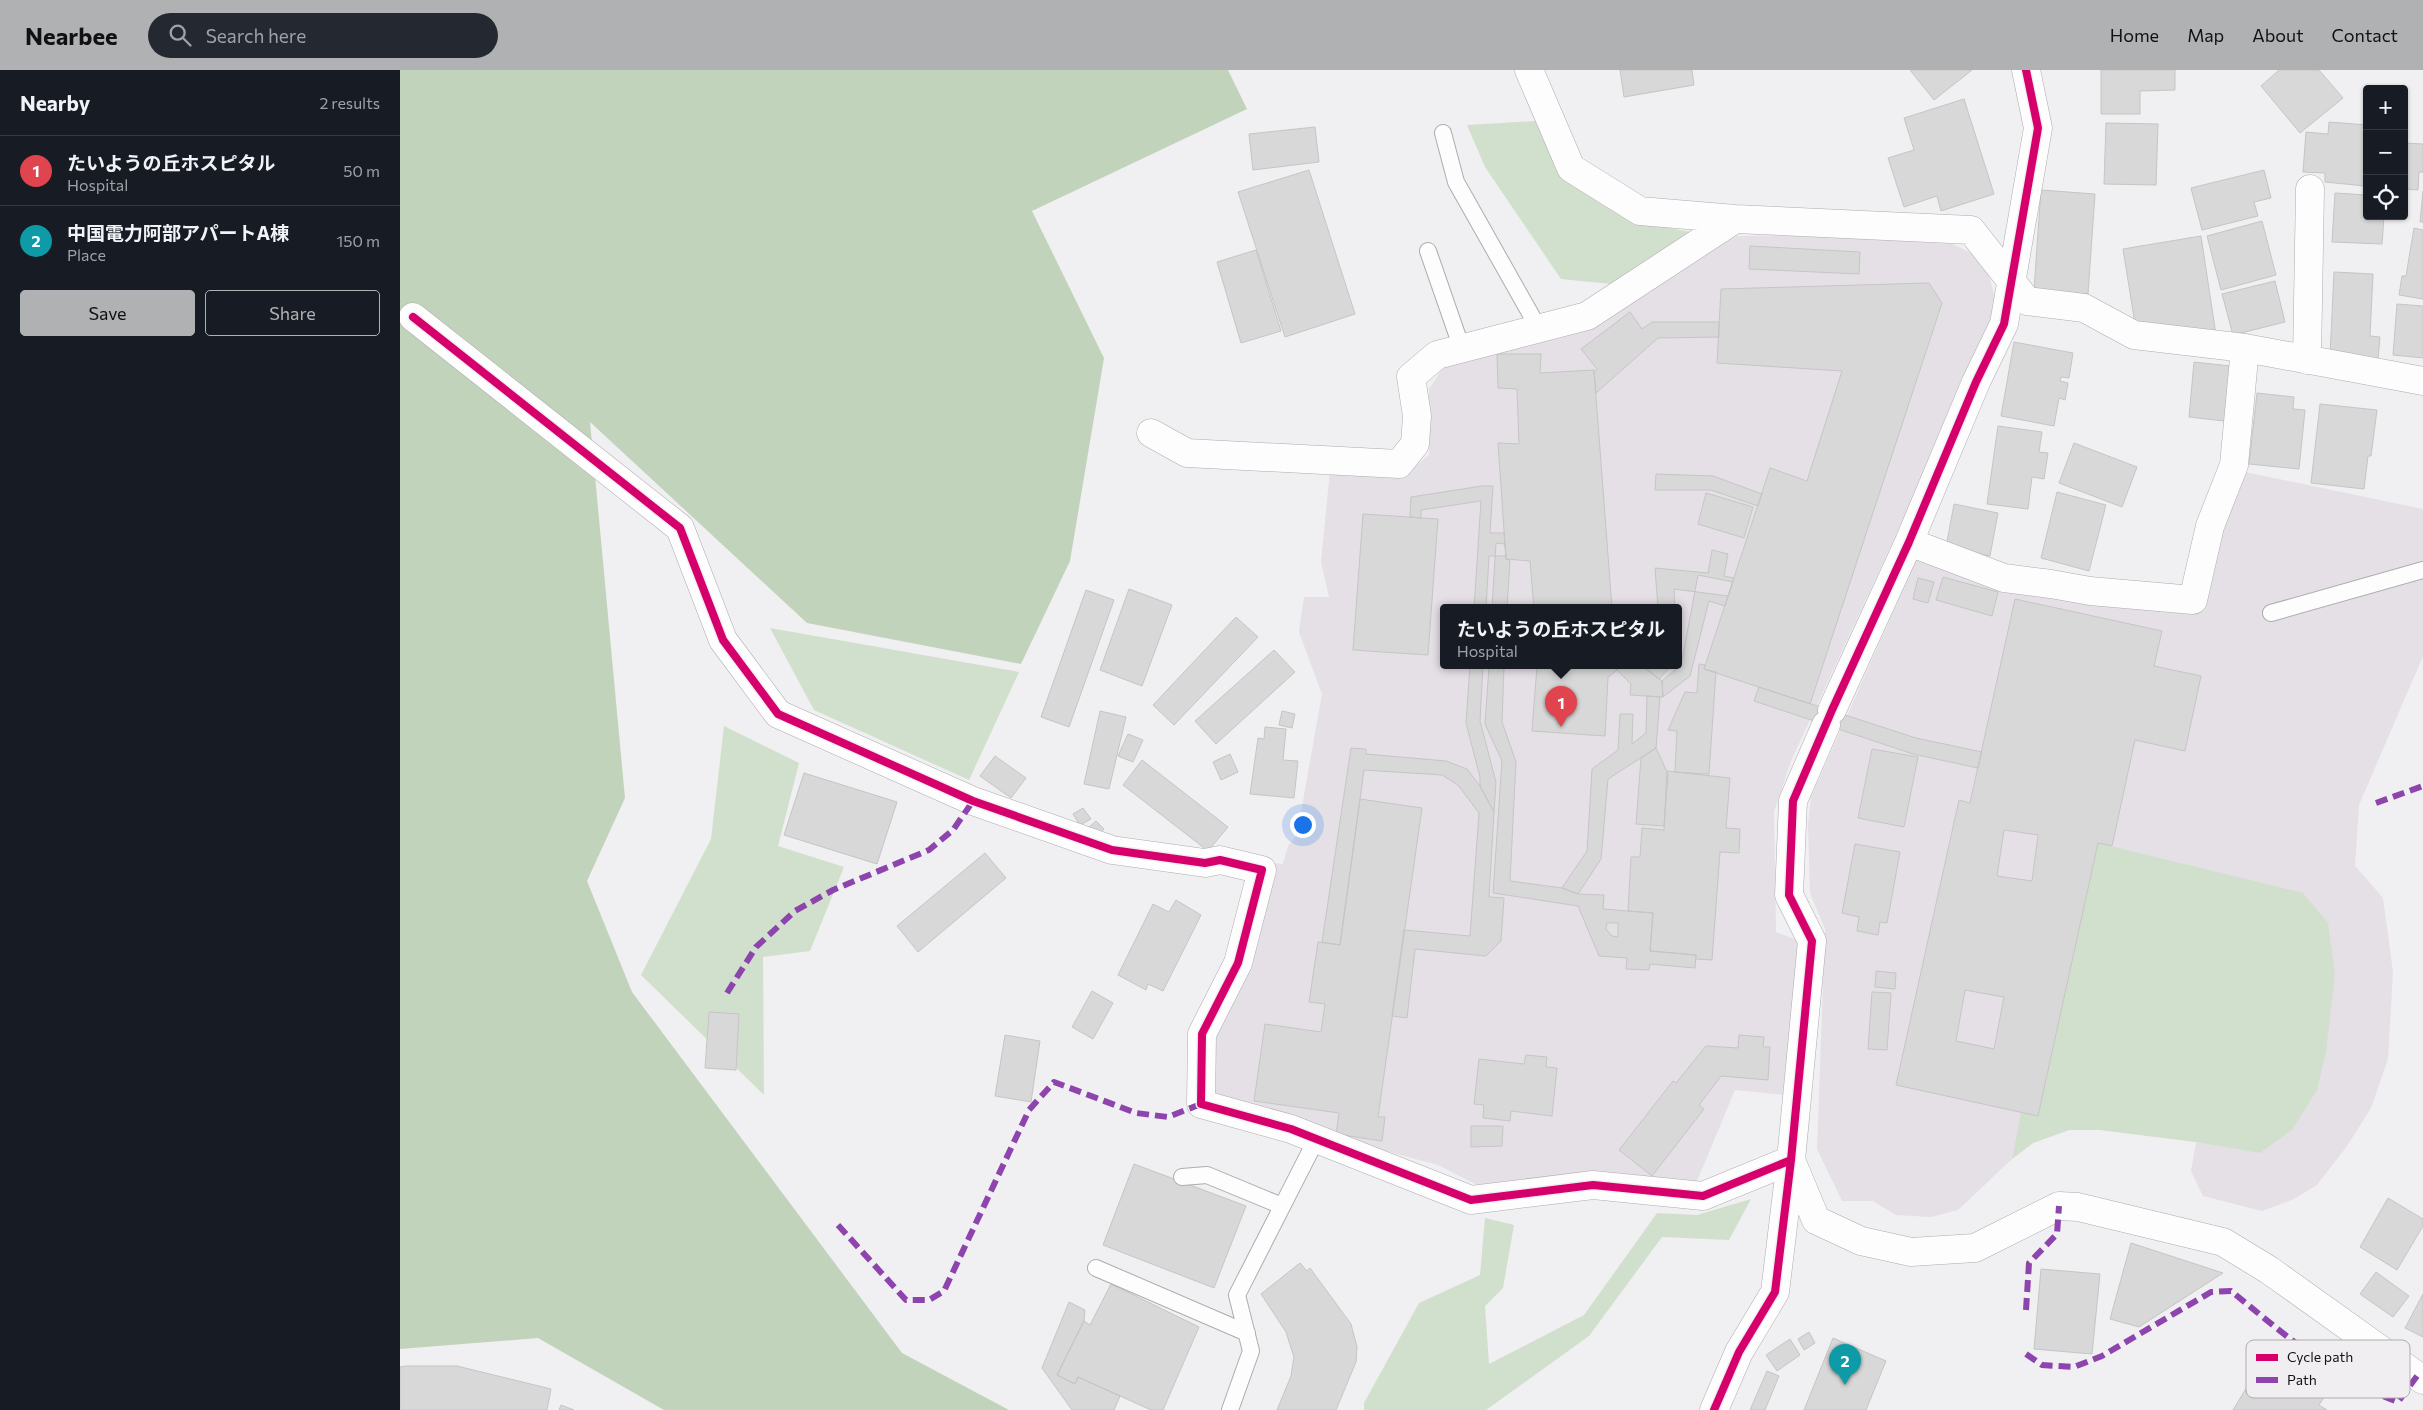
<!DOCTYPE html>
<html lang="en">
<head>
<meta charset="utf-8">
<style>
  body { margin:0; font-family:Commissioner,"Noto Sans JP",sans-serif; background:#242831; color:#f1f3f6 }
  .controls { position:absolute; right:15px; top:15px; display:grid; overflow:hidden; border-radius:5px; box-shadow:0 1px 4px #0004 }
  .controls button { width:45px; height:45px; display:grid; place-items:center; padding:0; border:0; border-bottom:1px solid #363941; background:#171b24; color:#f1f3f6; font:25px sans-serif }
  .you { position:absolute; left:902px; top:754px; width:18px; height:18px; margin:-12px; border:4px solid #fff; border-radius:50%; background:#1a73e8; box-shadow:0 0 0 8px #1a73e833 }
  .badge { display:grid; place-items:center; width:32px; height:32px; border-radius:50%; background:#b0b1b3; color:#fff; font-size:16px; font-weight:700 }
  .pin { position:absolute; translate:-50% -41px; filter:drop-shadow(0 1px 2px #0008) }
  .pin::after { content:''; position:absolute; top:26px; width:18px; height:15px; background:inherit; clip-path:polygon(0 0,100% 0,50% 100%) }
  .popup { position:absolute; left:1040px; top:534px; width:242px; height:65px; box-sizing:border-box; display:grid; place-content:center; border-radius:5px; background:#171b24; filter:drop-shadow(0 1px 4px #0005); font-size:16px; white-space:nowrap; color:#9ea1a6 }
  .popup b { font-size:19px; color:#f1f3f6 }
  .popup::after { content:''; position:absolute; left:50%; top:100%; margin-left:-10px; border:10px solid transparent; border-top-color:#171b24 }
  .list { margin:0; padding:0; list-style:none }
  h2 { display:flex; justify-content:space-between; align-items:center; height:65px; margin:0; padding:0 20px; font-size:21px }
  h2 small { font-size:16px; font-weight:400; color:#9ea1a6 }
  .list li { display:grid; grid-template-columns:32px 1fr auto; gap:15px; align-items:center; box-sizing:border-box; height:70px; padding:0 20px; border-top:1px solid #363941 }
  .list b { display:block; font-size:19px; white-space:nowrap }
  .list p { margin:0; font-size:16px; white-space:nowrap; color:#9ea1a6 }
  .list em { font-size:16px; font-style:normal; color:#9ea1a6 }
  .actions { display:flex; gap:10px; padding:15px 20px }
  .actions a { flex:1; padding:11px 0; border:1px solid #b0b1b3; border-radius:5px; text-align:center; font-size:18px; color:#b0b1b3 }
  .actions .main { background:#b0b1b3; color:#111 }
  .icon { flex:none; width:28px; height:28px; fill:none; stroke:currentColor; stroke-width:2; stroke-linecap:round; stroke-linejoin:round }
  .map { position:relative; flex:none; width:2023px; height:1340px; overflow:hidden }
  header { display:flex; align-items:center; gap:30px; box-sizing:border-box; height:70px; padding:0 25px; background:#b0b1b3; color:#111 }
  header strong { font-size:24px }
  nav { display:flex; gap:28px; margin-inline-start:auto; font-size:18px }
  .search { width:350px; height:45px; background:#242831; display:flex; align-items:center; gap:12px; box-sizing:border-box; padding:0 18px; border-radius:28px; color:#9ea1a6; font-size:19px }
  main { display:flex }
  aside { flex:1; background:#171b24 }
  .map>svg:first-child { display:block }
</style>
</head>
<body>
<header>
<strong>Nearbee</strong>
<div class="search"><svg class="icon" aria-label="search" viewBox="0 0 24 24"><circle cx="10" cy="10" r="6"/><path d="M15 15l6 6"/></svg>Search here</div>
<nav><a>Home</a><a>Map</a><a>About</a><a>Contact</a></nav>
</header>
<main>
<aside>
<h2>Nearby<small>2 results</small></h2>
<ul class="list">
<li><span class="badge" style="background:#e0444e">1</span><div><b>たいようの丘ホスピタル</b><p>Hospital</p></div><em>50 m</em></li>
<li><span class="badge" style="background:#0f9aa8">2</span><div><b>中国電力阿部アパートA棟</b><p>Place</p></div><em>150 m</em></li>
</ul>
<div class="actions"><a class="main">Save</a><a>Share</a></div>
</aside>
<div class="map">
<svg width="2023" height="1340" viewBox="0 0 2023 1340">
  <rect width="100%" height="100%" fill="#f0eff1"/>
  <path fill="#e4e0e6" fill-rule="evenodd" d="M 1407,165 L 1552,174 L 1576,185 L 1588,202 L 1595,228 L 1591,260 L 1391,691 L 1374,742 L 1376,862 L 1399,871 L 1386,1025 L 1335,1020 L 1295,1116 L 1079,1116 L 1038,1095 L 971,1077 L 811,1023 L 810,969 L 870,793 L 883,794 L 888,776 L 897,765 L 922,624 L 899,562 L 904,527 L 929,527 L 921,492 L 930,401 L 1002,407 L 1029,385 L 1029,319 L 1043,298 L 1059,290 L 1251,214 L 1337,166 ZM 1044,538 L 1278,538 L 1278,596 L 1044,596 Z
    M 1835,400 L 2023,439 L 2023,586 L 1959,735 L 1955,796 L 1983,828 L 1993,902 L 1988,989 L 1971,1038 L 1947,1076 L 1917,1115 L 1894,1129 L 1862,1141 L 1803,1126 L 1791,1101 L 1796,1072 L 1700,1060 L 1669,1060 L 1633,1073 L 1612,1089 L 1558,1140 L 1531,1147 L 1496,1145 L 1473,1131 L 1442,1131 L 1417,1079 L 1425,859 L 1410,823 L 1408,754 L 1411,727 L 1526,468 L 1605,498 L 1695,508 L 1802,516 Z"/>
  <path fill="#d1e0cc" d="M 1135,51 L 1161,105 L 1238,152 L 1295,163 L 1211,214 L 1161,209 L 1085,97 L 1067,55 Z
    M 370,558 L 619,602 L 569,710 L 414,640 Z
    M 324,656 L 399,693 L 378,776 L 444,797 L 410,881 L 363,887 L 364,1025 L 241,905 L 311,769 Z
    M 1698,773 L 1903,823 L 1928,853 L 1935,904 L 1926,982 L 1917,1020 L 1892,1060 L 1860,1083 L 1796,1072 L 1700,1060 L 1669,1060 L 1633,1073 L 1612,1089 L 1621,1043 L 1638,1046 Z
    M 1351,1129 L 1329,1170 L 1262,1167 L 1189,1266 L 1086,1340 L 964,1340 L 964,1333 L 1019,1233 L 1080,1205 L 1085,1148 L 1114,1155 L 1103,1218 L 1085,1236 L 1089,1294 L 1184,1245 L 1257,1143 L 1297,1145 Z"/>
  <path fill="#c1d4bb" d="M 0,0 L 828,0 L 847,39 L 632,141 L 704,288 L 670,491 L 621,594 L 407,553 L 190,352 L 225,728 L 187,811 L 232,922 L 502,1283 L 609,1340 L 264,1340 L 138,1268 L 0,1279 Z"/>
  <path fill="#d9d8d8" stroke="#c6c5c5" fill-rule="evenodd" d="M 1220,0 L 1292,0 L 1294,15 L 1224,27 Z
    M 1510,0 L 1572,0 L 1534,30 Z
    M 1701,0 L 1775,0 L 1775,20 L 1740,21 L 1740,44 L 1701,44 Z
    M 1879,0 L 1919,0 L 1943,28 L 1900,63 L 1861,16 Z
    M 1564,29 L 1594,124 L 1541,141 L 1537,126 L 1504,137 L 1488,88 L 1514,80 L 1504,48 Z
    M 1929,52 L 1967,55 L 1965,116 L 1925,112 L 1925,103 L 1903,102 L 1906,62 L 1928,64 Z
    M 1706,53 L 1758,54 L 1756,115 L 1704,114 Z
    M 915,57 L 919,92 L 853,100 L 849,64 Z
    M 2004,73 L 2023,74 L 2023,102 L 2019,102 L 2018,120 L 2004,119 Z
    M 909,100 L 955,244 L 885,267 L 838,122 Z
    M 1864,100 L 1871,128 L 1854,132 L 1858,146 L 1802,160 L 1791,118 Z
    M 1641,120 L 1695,124 L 1688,224 L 1634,220 Z
    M 2023,121 L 2023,152 L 2020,152 Z
    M 1935,123 L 1967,125 L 1967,146 L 1984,146 L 1982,174 L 1932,172 Z
    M 1862,151 L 1876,205 L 1821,220 L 1807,166 Z
    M 2014,158 L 2023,160 L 2023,229 L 1999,225 L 2002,206 L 2006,206 Z
    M 1801,166 L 1816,265 L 1735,254 L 1723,179 Z
    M 1350,176 L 1460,182 L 1459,204 L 1349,199 Z
    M 856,180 L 881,261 L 841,273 L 817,192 Z
    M 1934,202 L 1973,204 L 1970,266 L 1980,267 L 1978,289 L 1930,286 Z
    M 1875,211 L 1885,252 L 1833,265 L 1822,224 Z
    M 1529,213 L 1542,233 L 1410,634 L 1304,599 L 1370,398 L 1407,411 L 1442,301 L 1317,293 L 1321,219 Z
    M 1997,234 L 2023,236 L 2023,288 L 1993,285 Z
    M 1230,242 L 1242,259 L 1252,252 L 1319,252 L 1319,267 L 1258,268 L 1196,323 L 1194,302 L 1197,299 L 1181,279 Z
    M 1614,272 L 1673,283 L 1669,308 L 1661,307 L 1660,311 L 1668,313 L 1665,330 L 1659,328 L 1654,356 L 1601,346 Z
    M 1097,284 L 1141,284 L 1140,303 L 1194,300 L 1212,538 L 1134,538 L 1130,491 L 1106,489 L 1098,373 L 1119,374 L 1117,319 L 1098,318 Z
    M 1794,292 L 1839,297 L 1833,352 L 1789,347 Z
    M 1857,323 L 1894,327 L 1893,339 L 1905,340 L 1899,399 L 1849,394 Z
    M 1920,334 L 1977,340 L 1971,386 L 1968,386 L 1964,419 L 1911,413 Z
    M 1598,356 L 1642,362 L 1639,382 L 1648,383 L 1644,409 L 1632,407 L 1628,439 L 1587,434 Z
    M 1674,373 L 1737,397 L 1722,437 L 1659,413 Z
    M 1256,404 L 1313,406 L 1362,424 L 1358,436 L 1311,420 L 1255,420 Z
    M 1082,416 L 1093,416 L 1090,463 L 1104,463 L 1106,486 L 1089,486 L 1086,538 L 1074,538 L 1081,431 L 1021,440 L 1021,448 L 1010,447 L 1011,427 Z
    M 1657,422 L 1706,435 L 1689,501 L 1641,488 Z
    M 1306,423 L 1353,437 L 1344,468 L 1298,454 Z
    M 1554,434 L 1598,443 L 1590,486 L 1546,477 Z
    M 963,444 L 1038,449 L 1028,585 L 953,580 Z
    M 1096,473 L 1105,474 L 1106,489 L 1110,490 L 1107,538 L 1092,538 Z
    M 1312,480 L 1328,484 L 1324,506 L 1334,508 L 1328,526 L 1274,519 L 1275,538 L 1258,538 L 1255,498 L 1308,503 Z
    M 1298,505 L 1333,512 L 1325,536 L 1309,531 L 1290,606 L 1263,627 L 1262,611 L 1281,595 Z
    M 1543,507 L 1598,522 L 1592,546 L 1536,530 Z
    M 1518,508 L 1534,512 L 1528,533 L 1513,529 Z
    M 729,519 L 772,535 L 742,616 L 700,600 Z
    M 686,520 L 714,530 L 669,657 L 641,647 Z
    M 1615,529 L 1762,561 L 1754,596 L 1801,606 L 1785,681 L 1735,670 L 1712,776 L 1698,773 L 1638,1046 L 1496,1015 L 1559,730 L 1570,733 ZM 1604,760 L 1638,765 L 1632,811 L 1597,806 ZM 1565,920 L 1604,927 L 1594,979 L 1556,971 Z
    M 836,547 L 858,567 L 774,655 L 753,635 Z
    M 874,580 L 895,602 L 816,674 L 795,651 Z
    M 1299,594 L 1305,595 L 1304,599 L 1316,602 L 1309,704 L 1306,704 L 1275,702 L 1277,661 L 1268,660 L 1285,622 L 1297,623 Z
    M 1070,596 L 1083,596 L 1080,651 L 1096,712 L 1094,742 L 1080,716 L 1080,707 L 1066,653 Z
    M 1089,596 L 1104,596 L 1102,652 L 1116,692 L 1110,811 L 1162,818 L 1178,824 L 1204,825 L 1203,839 L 1253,843 L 1250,881 L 1296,885 L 1295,898 L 1250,894 L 1249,900 L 1226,899 L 1227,888 L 1199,886 L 1178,836 L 1093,823 L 1102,691 L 1085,654 ZM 1207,853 L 1218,853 L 1218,867 L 1212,866 L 1206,859 Z
    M 1137,596 L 1217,596 L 1217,600 L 1208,607 L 1205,666 L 1132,661 Z
    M 1217,596 L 1239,596 L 1245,598 L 1262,611 L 1263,627 L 1230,625 L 1231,614 L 1217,600 Z
    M 1247,596 L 1271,596 L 1259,609 L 1245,598 Z
    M 1359,617 L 1516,668 L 1582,682 L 1578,698 L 1513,684 L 1354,631 Z
    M 1247,626 L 1260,627 L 1256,678 L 1208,709 L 1201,789 L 1178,824 L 1162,818 L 1187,781 L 1192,699 L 1218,680 L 1220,644 L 1233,644 L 1232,674 L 1246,663 Z
    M 700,641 L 726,647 L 709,719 L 684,714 Z
    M 882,641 L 895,644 L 892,658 L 879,655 Z
    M 865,657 L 886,659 L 883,690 L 898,691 L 894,728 L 850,724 L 858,668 L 864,669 Z
    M 728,664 L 743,670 L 733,692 L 718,686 Z
    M 951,678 L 966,679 L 966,684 L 1046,691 L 1067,699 L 1080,716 L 1094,742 L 1089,827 L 1104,828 L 1101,871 L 1086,886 L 1015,879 L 1007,948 L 992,946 L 1004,860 L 1070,866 L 1079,743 L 1058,715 L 1042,705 L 964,700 L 940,875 L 922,872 Z
    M 1256,678 L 1268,704 L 1264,756 L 1236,754 L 1241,688 Z
    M 1472,679 L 1518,687 L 1504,757 L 1458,748 Z
    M 830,684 L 838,702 L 821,710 L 813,692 Z
    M 595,686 L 626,708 L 611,728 L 580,706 Z
    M 742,690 L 828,757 L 808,781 L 723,715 Z
    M 1267,701 L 1330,708 L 1326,758 L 1340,759 L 1339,783 L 1320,782 L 1312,890 L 1296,889 L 1296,885 L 1250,881 L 1253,843 L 1228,841 L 1231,787 L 1240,787 L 1242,758 L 1264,760 Z
    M 404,703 L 497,732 L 477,794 L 384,765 Z
    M 960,729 L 1022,738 L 978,1047 L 985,1047 L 982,1071 L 936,1064 L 939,1043 L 854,1031 L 865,954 L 921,962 L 925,934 L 909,932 L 918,872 L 940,875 Z
    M 683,738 L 691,749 L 680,755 L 673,744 Z
    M 696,751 L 704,759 L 696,767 L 688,758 Z
    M 1455,774 L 1500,782 L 1487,853 L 1480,852 L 1478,865 L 1457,861 L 1459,847 L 1442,843 Z
    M 585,783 L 606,808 L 518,882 L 497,856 Z
    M 776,830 L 801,845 L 763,921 L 748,914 L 746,920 L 718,905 L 753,834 L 769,842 Z
    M 1476,901 L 1496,903 L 1495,919 L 1475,917 Z
    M 692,921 L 713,933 L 693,969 L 672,957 Z
    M 1472,922 L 1491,923 L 1487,980 L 1468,979 Z
    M 309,942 L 339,944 L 336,1000 L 305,998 Z
    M 605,965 L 640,971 L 631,1032 L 595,1026 Z
    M 1339,965 L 1364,967 L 1363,977 L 1370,977 L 1368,1010 L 1321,1006 L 1299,1035 L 1304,1039 L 1252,1106 L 1219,1080 L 1273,1011 L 1276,1013 L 1306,976 L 1338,978 Z
    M 1126,985 L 1147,987 L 1146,997 L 1157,998 L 1152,1046 L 1111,1041 L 1110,1051 L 1083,1048 L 1084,1035 L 1074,1034 L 1079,989 L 1124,994 Z
    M 1071,1056 L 1103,1056 L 1102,1076 L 1071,1077 Z
    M 734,1094 L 846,1136 L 814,1218 L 703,1175 Z
    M 1988,1128 L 2023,1149 L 2023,1156 L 1997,1200 L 1960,1177 Z
    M 1731,1173 L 1823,1203 L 1739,1257 L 1710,1249 Z
    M 900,1193 L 907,1201 L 910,1198 L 951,1254 L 957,1277 L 956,1292 L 936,1340 L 877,1340 L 891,1306 L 894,1287 L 886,1262 L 861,1224 Z
    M 1641,1199 L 1700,1204 L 1692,1284 L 1634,1279 Z
    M 1976,1202 L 2009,1226 L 1993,1247 L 1960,1224 Z
    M 711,1214 L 799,1257 L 763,1340 L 751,1340 L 678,1307 L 675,1314 L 657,1305 L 684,1251 L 690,1255 Z
    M 2023,1224 L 2023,1267 L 2005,1258 Z
    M 669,1232 L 685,1240 L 684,1251 L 657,1305 L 675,1314 L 678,1307 L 720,1326 L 714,1340 L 672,1340 L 642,1298 Z
    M 1409,1262 L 1415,1273 L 1404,1280 L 1398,1269 Z
    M 1433,1268 L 1486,1291 L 1466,1340 L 1404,1340 Z
    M 1390,1269 L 1400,1285 L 1377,1301 L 1366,1285 Z
    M 1873,1274 L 1934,1311 L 1919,1335 L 1927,1340 L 1833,1340 Z
    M 5,1296 L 57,1296 L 151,1319 L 147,1340 L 0,1340 L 0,1297 Z
    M 1367,1301 L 1379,1306 L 1365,1340 L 1350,1340 Z
    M 161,1335 L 174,1340 L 159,1340 Z"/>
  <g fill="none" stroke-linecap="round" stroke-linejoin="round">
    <g stroke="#adacae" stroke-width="18">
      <path id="lane" d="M 1043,63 L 1056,112 L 1139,259
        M 1028,181 L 1062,279
        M 1871,543 L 2023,500
        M 782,1107 L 807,1105 L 882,1136
        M 696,1198 L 847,1263
        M 830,1340 L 851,1281 L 837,1225 L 917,1068"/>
    </g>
    <g stroke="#adacae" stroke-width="29">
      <path id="street" d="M 1129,0 L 1171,98 L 1240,141 L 1335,149 L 1571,160 L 1627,231 L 1684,238 L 1734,265 L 1845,278 L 2023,311
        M 13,247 L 280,458 L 323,570 L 378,644 L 573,731 L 712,780 L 805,793 L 820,790 L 862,800 L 838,893 L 802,964 L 801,1034 L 891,1059 L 1071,1130 L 1193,1115 L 1303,1126 L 1391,1090
        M 1907,290 L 1910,119
        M 751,363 L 787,383 L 999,394 L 1015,374 L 1017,346 L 1011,307 L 1037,285 L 1187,246 L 1335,149
        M 1509,472 L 1604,508 L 1651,514 L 1690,521 L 1793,530 L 1810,456 L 1834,395 L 1845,278
        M 1432,640 L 1509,472 L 1576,312 L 1604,254 L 1638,58 L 1626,0
        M 1391,1090 L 1416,1150 L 1461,1171 L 1511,1182 L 1575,1178 L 1659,1136 L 1678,1137 L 1823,1172 L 1869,1200 L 2023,1310
        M 1314,1340 L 1339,1282 L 1375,1222 L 1391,1090 L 1412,871 L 1389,825 L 1393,731 L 1426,655"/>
    </g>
    <use href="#lane" stroke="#fdfdfd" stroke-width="16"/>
    <use href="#street" stroke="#fdfdfd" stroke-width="28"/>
    <path stroke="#8e44ad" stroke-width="6" stroke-dasharray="12 6" stroke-linecap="butt" d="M 1976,733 L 2023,716
      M 327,923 L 356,877 L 395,841 L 433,820 L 529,780 L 553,760 L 573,731
      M 438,1155 L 506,1230 L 529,1230 L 544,1221 L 629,1040 L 654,1012 L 736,1043 L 768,1047 L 801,1034
      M 1626,1240 L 1629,1193 L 1657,1164 L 1659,1136
      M 1626,1284 L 1642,1295 L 1674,1297 L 1702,1286 L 1811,1222 L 1831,1221 C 1883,1263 1934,1309 1998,1332 L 2017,1306"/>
    <g stroke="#f1eef2" stroke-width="11">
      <path id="cycleway" d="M 13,247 L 280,458 L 323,570 L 378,644 L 573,731 L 712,780 L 805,793 L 820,790 L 862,800 L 838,893 L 802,964 L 801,1034 L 891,1059 L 1071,1130 L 1193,1115 L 1303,1126 L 1391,1090
        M 1314,1340 L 1339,1282 L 1375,1222 L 1391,1090 L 1412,871 L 1389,825 L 1393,731 L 1432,640 L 1509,472 L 1576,312 L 1604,254 L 1638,58 L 1626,0"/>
    </g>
    <use href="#cycleway" stroke="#d6006c" stroke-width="8"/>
  </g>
  <rect x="1846" y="1270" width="164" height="58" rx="8" fill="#f1eef2" stroke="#afacaf" stroke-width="1"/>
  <rect x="1856" y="1284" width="22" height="7" fill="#d6006c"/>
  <rect x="1856" y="1307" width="22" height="6" fill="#8e44ad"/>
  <g font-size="14" fill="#141314">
    <text x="1887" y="1292">Cycle path</text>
    <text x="1887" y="1315">Path</text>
  </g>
</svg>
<div class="controls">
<button>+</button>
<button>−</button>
<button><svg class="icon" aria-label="locate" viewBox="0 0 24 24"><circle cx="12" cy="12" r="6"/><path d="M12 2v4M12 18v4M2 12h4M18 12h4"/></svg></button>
</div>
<div class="you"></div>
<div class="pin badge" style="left:1161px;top:657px;background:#e0444e">1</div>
<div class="popup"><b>たいようの丘ホスピタル</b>Hospital</div>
<div class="pin badge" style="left:1445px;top:1315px;background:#0f9aa8">2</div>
</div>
</main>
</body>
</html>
